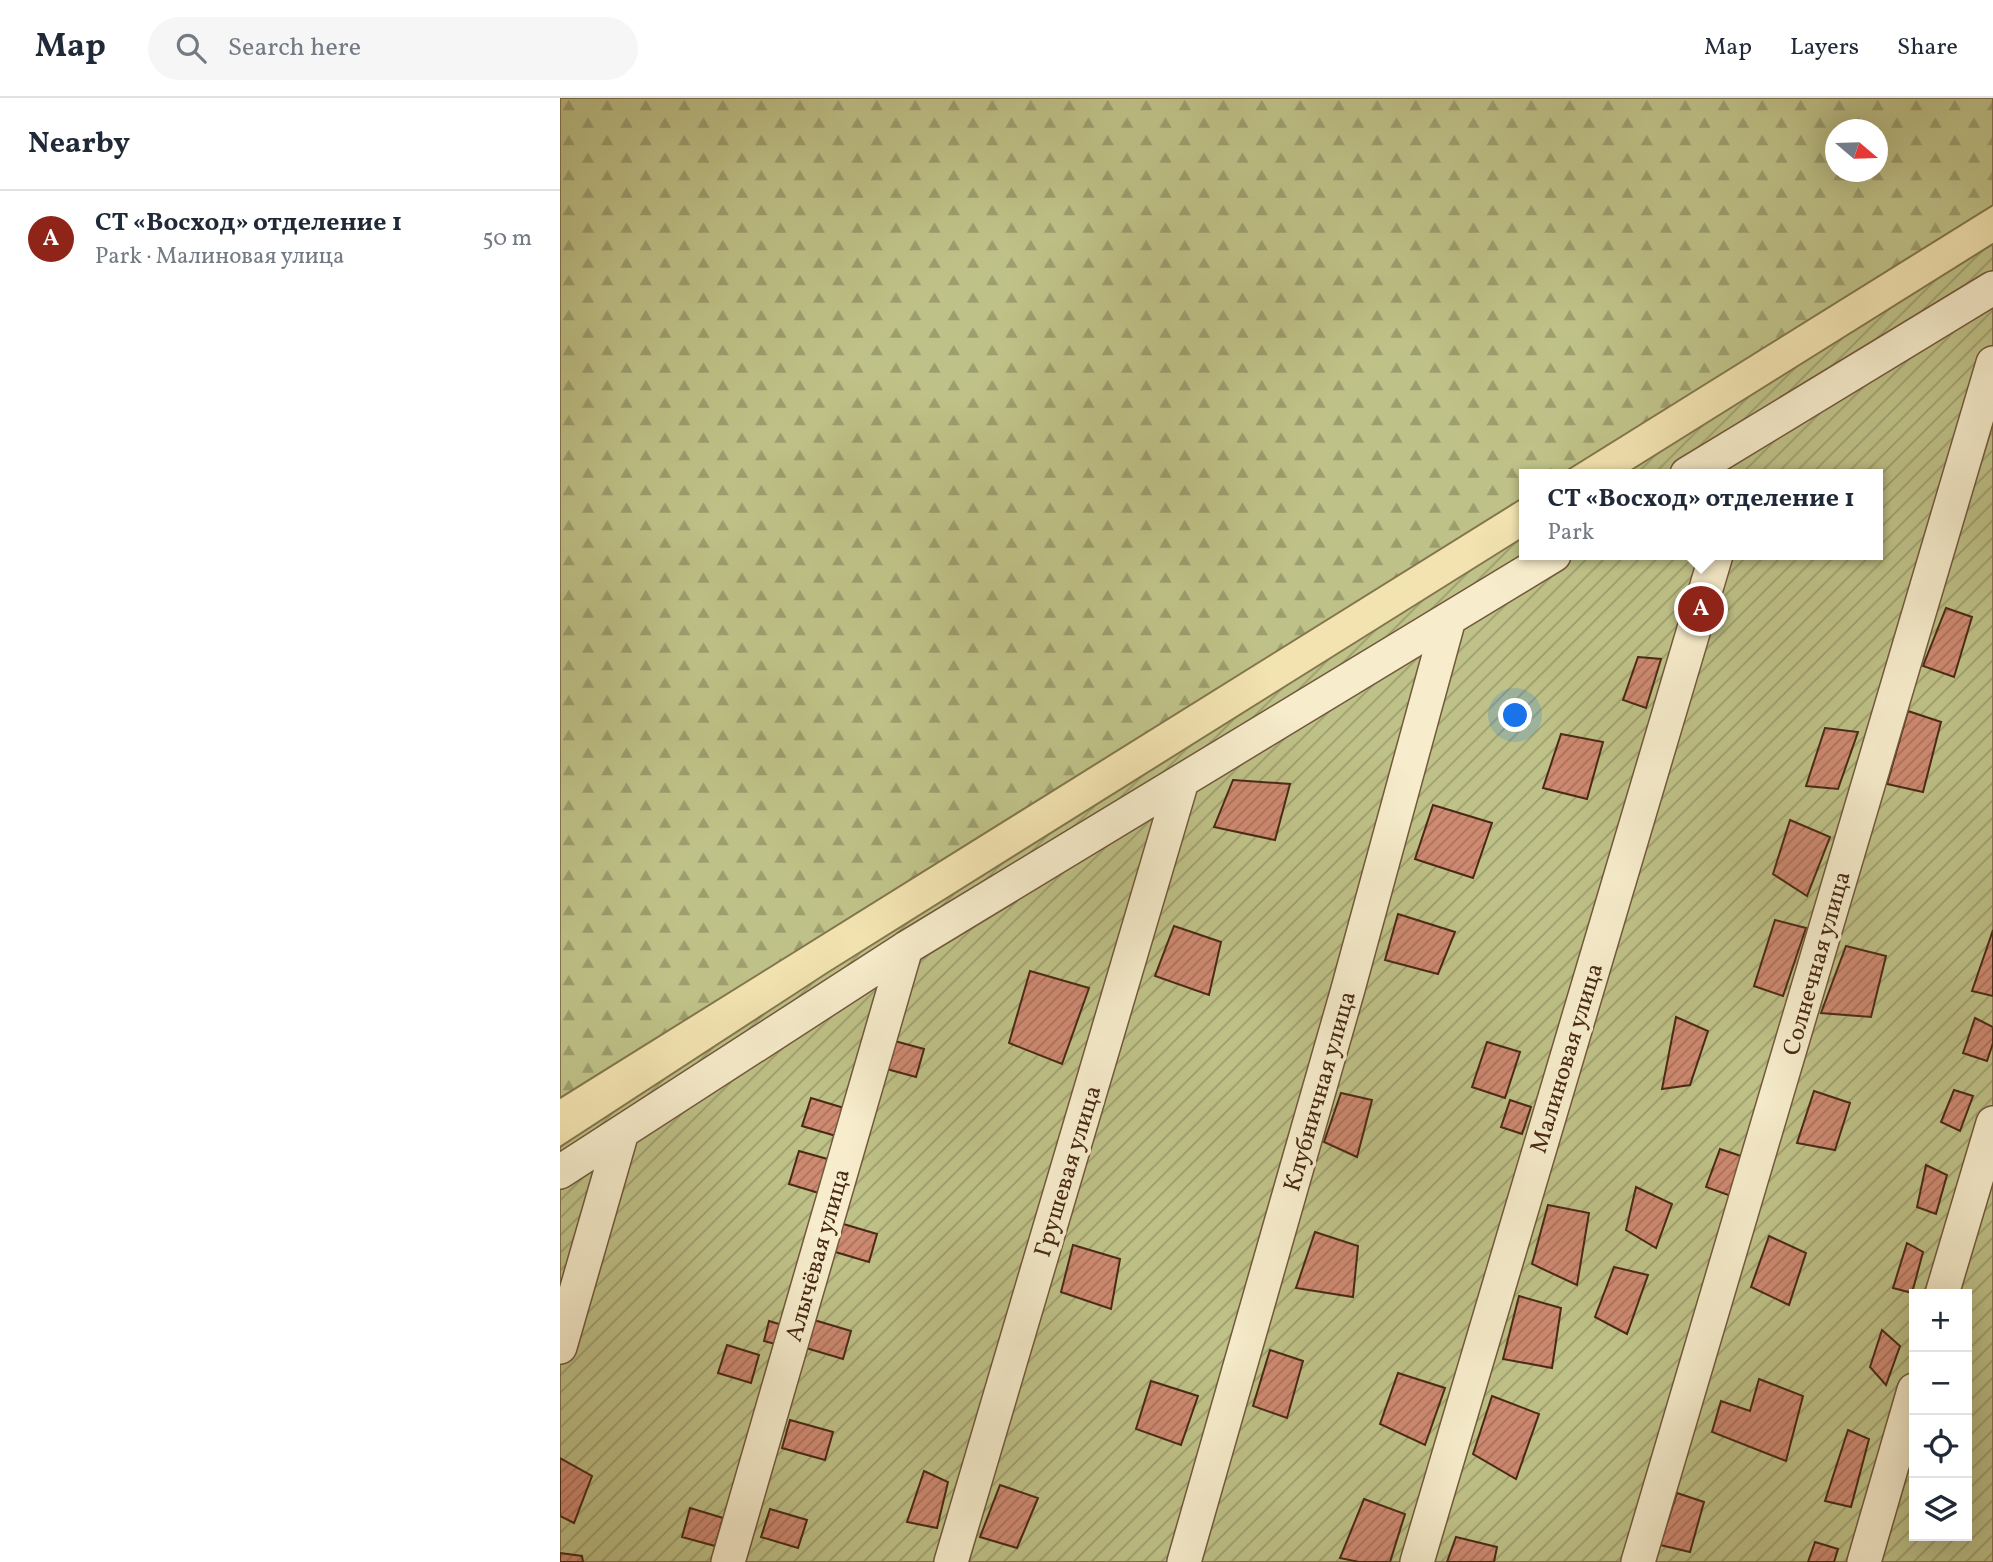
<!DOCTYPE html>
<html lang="en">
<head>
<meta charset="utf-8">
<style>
  body { margin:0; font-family:Vollkorn,serif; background:#f6f6f7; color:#1f2937 }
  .controls { position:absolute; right:21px; bottom:21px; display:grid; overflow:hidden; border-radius:0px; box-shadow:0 7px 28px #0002 }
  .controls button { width:63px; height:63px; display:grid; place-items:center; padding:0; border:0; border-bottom:2px solid #e0e1e3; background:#fff; color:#1f2937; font:35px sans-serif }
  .compass { position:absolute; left:1265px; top:21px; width:63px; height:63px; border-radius:50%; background:#fff; box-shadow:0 7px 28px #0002; rotate:109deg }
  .you { position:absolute; left:956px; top:618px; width:24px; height:24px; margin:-18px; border:5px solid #fff; border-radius:50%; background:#1a73e8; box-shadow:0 0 0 10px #1a73e833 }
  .badge { display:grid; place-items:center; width:46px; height:46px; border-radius:50%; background:#8f2418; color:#fff; font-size:23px; font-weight:700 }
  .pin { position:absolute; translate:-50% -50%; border:4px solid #fff; box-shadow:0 2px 7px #0006 }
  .popup { position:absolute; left:959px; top:371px; width:364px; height:91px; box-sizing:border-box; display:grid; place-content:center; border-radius:0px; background:#fff; filter:drop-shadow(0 2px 5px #0005); font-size:23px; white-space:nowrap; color:#747a83 }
  .popup b { font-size:26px; color:#1f2937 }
  .popup::after { content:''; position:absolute; left:50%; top:100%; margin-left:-14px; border:14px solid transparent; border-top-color:#fff }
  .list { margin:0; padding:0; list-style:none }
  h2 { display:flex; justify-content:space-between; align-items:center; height:91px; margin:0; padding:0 28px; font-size:30px }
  h2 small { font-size:23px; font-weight:400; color:#747a83 }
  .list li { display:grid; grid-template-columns:46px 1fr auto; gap:21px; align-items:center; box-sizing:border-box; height:98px; padding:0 28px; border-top:2px solid #e0e1e3 }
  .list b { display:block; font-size:26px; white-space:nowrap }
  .list p { margin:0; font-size:23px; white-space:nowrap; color:#747a83 }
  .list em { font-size:23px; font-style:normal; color:#747a83 }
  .icon { flex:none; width:38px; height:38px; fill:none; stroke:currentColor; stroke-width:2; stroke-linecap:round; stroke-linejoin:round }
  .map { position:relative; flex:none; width:1433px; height:1464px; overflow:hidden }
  header { display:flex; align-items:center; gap:42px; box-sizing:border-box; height:98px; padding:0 35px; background:#fff; border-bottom:2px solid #e0e1e3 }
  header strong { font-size:33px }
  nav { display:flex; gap:38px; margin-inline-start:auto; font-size:24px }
  .search { width:490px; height:63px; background:#f6f6f7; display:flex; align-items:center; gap:18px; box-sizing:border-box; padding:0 24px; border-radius:38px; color:#747a83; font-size:26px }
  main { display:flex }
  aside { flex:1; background:#fff }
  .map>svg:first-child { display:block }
</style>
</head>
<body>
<header>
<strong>Map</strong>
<div class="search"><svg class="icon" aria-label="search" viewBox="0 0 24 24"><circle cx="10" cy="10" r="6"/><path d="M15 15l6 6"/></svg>Search here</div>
<nav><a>Map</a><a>Layers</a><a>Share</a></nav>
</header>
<main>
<aside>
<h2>Nearby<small></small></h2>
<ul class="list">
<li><span class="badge">A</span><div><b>СТ «Восход» отделение 1</b><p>Park · Малиновая улица</p></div><em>50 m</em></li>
</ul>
</aside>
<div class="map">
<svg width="1433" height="1464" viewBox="0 0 1433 1464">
  <defs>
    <pattern id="forest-firs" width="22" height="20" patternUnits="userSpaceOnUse" patternTransform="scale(1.75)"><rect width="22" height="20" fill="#bfc288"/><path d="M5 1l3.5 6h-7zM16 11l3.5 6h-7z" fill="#9d9e6e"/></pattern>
    <pattern id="garden-furrows" width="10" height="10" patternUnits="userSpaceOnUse" patternTransform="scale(1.75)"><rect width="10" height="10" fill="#bfc288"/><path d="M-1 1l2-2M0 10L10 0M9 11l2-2" fill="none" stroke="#9d9e6e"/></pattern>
    <pattern id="building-hatch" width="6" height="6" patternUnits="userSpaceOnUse" patternTransform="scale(1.75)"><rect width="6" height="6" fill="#cf8a72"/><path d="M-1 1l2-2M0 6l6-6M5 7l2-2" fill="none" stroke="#aa715c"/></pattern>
  </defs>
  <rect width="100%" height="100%" fill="#f2e3b0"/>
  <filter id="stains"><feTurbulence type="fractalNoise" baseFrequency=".00286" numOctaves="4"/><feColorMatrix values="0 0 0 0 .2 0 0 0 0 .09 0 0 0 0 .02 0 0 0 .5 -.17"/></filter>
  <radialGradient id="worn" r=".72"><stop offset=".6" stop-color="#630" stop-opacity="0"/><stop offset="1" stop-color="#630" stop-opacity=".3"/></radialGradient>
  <path fill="url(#forest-firs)" stroke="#84764e" stroke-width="2" fill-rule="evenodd" d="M 0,0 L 1433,0 L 1433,107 L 1001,376 L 964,376 L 964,399 L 0,1000 ZM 1276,32 L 1318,32 L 1318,74 L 1276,74 Z"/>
  <path fill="url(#garden-furrows)" stroke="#84764e" stroke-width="2" fill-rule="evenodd" d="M 1433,146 L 1433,1464 L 0,1464 L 0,1049 L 267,875 L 964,439 L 964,457 L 1318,457 L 1318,376 L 1065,376 ZM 1354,1196 L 1407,1196 L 1407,1438 L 1354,1438 Z"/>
  <path fill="url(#building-hatch)" stroke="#492915" stroke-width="2" d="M 1386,510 L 1412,519 L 1394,579 L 1363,568 Z
    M 1078,559 L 1101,561 L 1086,610 L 1063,602 Z
    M 1348,613 L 1381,624 L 1363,694 L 1327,686 Z
    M 1265,630 L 1298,634 L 1278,691 L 1246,688 Z
    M 1001,636 L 1043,644 L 1027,701 L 983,690 Z
    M 673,682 L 730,686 L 715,742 L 654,729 Z
    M 873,707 L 932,725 L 913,780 L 855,761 Z
    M 1230,722 L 1270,739 L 1247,798 L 1213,776 Z
    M 838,816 L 895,834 L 878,876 L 825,862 Z
    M 1215,822 L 1246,830 L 1223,898 L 1194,888 Z
    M 614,828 L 661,844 L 649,897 L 595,878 Z
    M 1433,832 L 1433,898 L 1412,893 Z
    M 1286,848 L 1326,858 L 1311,919 L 1261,915 Z
    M 470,873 L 529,890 L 502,966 L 449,945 Z
    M 1116,919 L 1148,933 L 1130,987 L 1102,991 Z
    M 1415,920 L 1433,929 L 1433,945 L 1427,963 L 1403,955 Z
    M 331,942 L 364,951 L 356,979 L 323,970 Z
    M 927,944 L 960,954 L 945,1000 L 912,989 Z
    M 1394,992 L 1413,998 L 1400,1033 L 1381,1024 Z
    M 1254,993 L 1290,1005 L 1275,1052 L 1237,1045 Z
    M 781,995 L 812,1002 L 797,1059 L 764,1044 Z
    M 251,1000 L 284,1010 L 276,1038 L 242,1028 Z
    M 950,1002 L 971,1009 L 962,1036 L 941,1029 Z
    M 1160,1051 L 1184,1059 L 1171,1098 L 1146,1089 Z
    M 239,1053 L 271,1062 L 262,1096 L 229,1086 Z
    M 1366,1067 L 1387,1077 L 1376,1116 L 1357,1109 Z
    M 1076,1089 L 1112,1106 L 1096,1150 L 1066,1132 Z
    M 988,1107 L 1029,1115 L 1017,1187 L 972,1166 Z
    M 280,1125 L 317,1136 L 309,1164 L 272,1153 Z
    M 755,1134 L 798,1148 L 793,1199 L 736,1190 Z
    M 1209,1138 L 1246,1155 L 1229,1207 L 1191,1189 Z
    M 1347,1145 L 1363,1154 L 1352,1195 L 1333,1190 Z
    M 513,1147 L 560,1161 L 551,1211 L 501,1194 Z
    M 1054,1169 L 1088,1177 L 1067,1236 L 1035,1219 Z
    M 959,1198 L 1001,1210 L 992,1270 L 943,1261 Z
    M 254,1222 L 291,1233 L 283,1261 L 246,1250 Z
    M 209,1223 L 229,1229 L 223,1248 L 204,1243 Z
    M 1322,1232 L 1340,1248 L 1326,1287 L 1310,1269 Z
    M 167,1247 L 199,1257 L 191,1285 L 158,1275 Z
    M 710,1252 L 743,1263 L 727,1320 L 693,1308 Z
    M 838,1275 L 885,1290 L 865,1347 L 820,1326 Z
    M 1199,1281 L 1243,1298 L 1226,1363 L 1152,1334 L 1161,1303 L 1190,1313 Z
    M 591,1283 L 638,1298 L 621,1347 L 576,1331 Z
    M 932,1298 L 979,1316 L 956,1381 L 913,1356 Z
    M 230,1322 L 273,1334 L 265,1362 L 222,1350 Z
    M 1288,1332 L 1309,1341 L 1291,1409 L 1265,1403 Z
    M 0,1360 L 32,1378 L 14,1425 L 0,1418 Z
    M 364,1373 L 388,1384 L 377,1430 L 347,1424 Z
    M 440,1387 L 478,1400 L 457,1450 L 420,1439 Z
    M 1117,1395 L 1144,1404 L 1130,1454 L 1100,1447 Z
    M 804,1401 L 845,1416 L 830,1464 L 799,1464 L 780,1460 Z
    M 130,1410 L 163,1420 L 155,1448 L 122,1439 Z
    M 210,1411 L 247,1422 L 238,1450 L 201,1439 Z
    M 896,1439 L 937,1449 L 934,1464 L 887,1464 Z
    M 1255,1444 L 1278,1451 L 1274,1464 L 1248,1464 Z
    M 0,1455 L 22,1458 L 23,1464 L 0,1464 Z"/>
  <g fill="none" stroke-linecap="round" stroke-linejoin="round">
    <g stroke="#73583c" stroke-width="36">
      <path id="minor" d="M 1127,376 L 1433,190
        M 0,1074 L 346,850 L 994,457
        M 1382,1196 L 1433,1025
        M 0,1249 L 62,1034
        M 168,1464 L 346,850
        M 391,1464 L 622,683
        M 624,1464 L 788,891 L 889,521
        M 857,1464 L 1156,457
        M 1078,1464 L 1433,265
        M 1304,1464 L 1354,1292"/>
    </g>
    <use href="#minor" stroke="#f7edcc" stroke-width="33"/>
  </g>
  <g text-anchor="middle" stroke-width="7" stroke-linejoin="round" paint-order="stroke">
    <g font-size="24" fill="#492915" stroke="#f7edcc">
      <text transform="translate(1256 865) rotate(-74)" y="8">Солнечная улица</text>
      <text transform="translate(1006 960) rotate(-73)" y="8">Малиновая улица</text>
      <text transform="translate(759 993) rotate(-74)" y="8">Клубничная улица</text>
      <text transform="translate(507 1073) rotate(-73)" y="8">Грушевая улица</text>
      <text transform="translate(257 1157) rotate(-74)" y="8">Алычёвая улица</text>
    </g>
  </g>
  <rect width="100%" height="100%" filter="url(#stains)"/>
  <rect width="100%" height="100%" fill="url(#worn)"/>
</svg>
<div class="controls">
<button>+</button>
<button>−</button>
<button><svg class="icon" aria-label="locate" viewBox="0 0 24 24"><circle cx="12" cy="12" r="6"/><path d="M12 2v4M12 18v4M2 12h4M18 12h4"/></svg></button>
<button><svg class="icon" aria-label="layers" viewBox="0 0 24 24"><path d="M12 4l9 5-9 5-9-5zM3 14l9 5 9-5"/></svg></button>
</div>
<svg class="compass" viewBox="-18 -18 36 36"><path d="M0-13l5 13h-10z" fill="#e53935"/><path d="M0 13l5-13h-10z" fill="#747a83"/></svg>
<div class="you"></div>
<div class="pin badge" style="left:1141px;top:511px">A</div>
<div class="popup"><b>СТ «Восход» отделение 1</b>Park</div>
</div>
</main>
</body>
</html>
